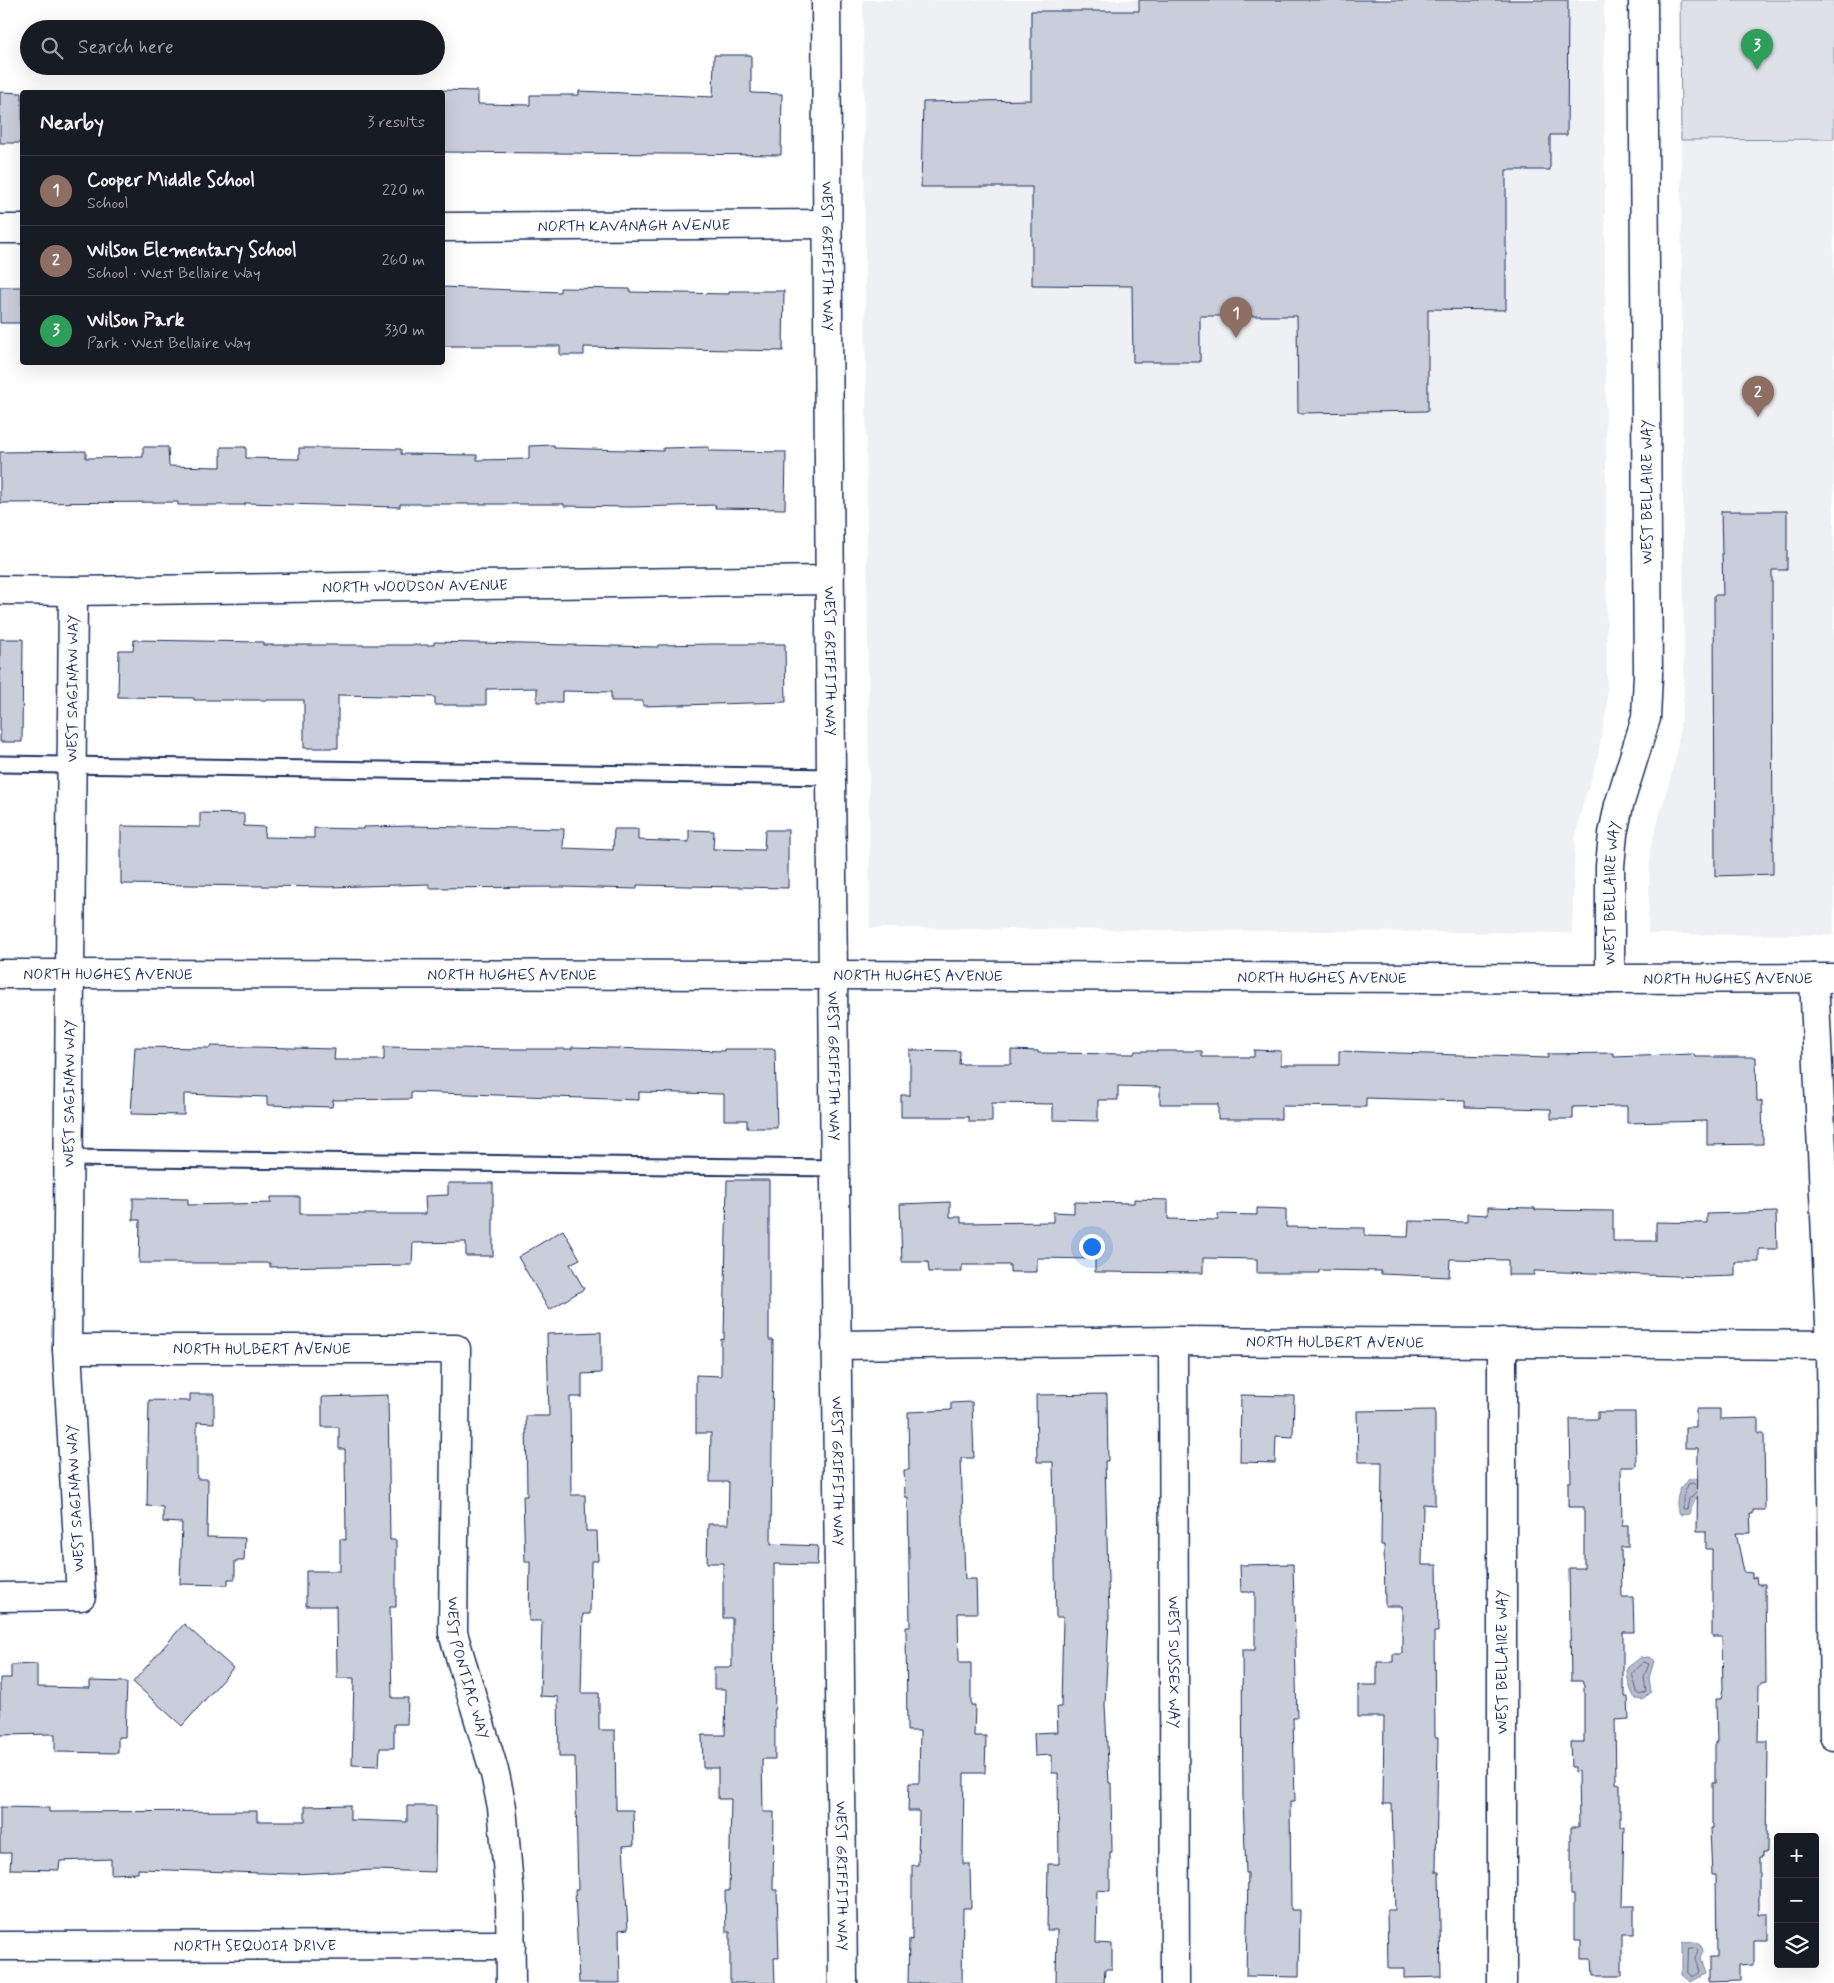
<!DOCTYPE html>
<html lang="en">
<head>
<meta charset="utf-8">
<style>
  body { margin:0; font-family:Mynerve,sans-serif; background:#20242c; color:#f1f3f6 }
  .controls { position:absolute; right:15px; bottom:15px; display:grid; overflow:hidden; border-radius:5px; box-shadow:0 5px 20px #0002 }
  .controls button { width:45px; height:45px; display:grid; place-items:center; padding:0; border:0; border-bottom:1px solid #363941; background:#171b24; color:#f1f3f6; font:25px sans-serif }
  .you { position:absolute; left:1091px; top:1246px; width:18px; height:18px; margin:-12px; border:4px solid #fff; border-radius:50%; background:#1a73e8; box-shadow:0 0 0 8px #1a73e833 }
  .badge { display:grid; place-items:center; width:32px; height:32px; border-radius:50%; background:#c8321e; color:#fff; font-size:16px; font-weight:700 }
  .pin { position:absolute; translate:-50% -41px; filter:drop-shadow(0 1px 2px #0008) }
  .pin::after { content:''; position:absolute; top:26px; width:18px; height:15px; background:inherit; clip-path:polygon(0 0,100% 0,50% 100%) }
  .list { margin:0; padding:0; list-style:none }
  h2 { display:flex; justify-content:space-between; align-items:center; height:65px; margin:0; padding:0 20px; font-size:21px }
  h2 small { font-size:16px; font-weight:400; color:#9ea1a6 }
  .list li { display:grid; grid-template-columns:32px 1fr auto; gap:15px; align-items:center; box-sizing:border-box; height:70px; padding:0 20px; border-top:1px solid #363941 }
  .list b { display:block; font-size:19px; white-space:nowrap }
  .list p { margin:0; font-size:16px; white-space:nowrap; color:#9ea1a6 }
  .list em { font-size:16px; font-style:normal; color:#9ea1a6 }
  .icon { flex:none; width:28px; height:28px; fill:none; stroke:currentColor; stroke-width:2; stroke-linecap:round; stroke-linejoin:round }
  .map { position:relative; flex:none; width:1834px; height:1983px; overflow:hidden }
  .search { position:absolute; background:#171b24; box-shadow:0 5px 20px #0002; left:20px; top:20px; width:425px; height:55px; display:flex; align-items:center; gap:12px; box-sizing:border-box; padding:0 18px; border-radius:28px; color:#9ea1a6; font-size:19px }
  .panel { position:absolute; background:#171b24; box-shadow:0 5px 20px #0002; left:20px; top:90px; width:425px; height:275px; border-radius:5px }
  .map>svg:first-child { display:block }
</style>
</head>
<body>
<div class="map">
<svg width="1834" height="1983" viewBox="0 0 1834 1983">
  <rect width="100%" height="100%" fill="#fff"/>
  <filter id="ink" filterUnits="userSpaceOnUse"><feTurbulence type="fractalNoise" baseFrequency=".02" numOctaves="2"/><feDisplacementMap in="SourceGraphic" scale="10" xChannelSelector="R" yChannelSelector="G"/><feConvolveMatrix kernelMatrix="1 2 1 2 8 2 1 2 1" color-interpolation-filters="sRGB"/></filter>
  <g filter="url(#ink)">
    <path fill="#eff0f4" d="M 863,0 L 1604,0 L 1607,706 L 1597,761 L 1583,804 L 1575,839 L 1572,933 L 870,928 Z
      M 1834,139 L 1834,935 L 1648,934 L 1650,850 L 1676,757 L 1684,694 L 1681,140 Z"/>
    <path fill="#dee1e7" stroke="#7c88a2" d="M 1680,0 L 1834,0 L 1834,139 L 1681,140 Z"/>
    <path fill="#b5bbca" stroke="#77839f" d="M 1695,1478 L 1701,1484 L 1700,1495 L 1694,1501 L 1690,1514 L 1681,1515 C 1671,1505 1681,1477 1695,1478 Z
      M 1649,1657 L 1654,1661 L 1649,1678 L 1651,1692 L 1643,1700 L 1636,1699 C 1630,1693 1627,1677 1627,1668 L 1640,1658 Z
      M 1696,1941 L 1700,1944 L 1703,1950 L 1700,1959 L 1705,1974 L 1691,1982 L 1682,1975 L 1682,1945 L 1683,1942 Z"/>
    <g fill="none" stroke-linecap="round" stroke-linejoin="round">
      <path stroke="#596789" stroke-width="1" d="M 1696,1492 L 1689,1499 L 1687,1509 L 1683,1509 L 1683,1498 L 1688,1484 L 1693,1483 L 1696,1486
        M 1644,1662 L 1649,1664 L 1644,1677 L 1646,1692 L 1640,1695 L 1637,1693 C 1634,1671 1626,1679 1644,1662 Z
        M 1689,1947 L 1695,1947 L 1698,1950 L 1695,1959 L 1699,1972 L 1693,1977 L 1688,1973 Z"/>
    </g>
    <path fill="#caceda" stroke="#1b2f5e" d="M 1139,0 L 1568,0 L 1567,135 L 1550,135 L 1550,170 L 1506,170 L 1506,310 L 1428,309 L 1428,411 L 1298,413 L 1297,316 L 1200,316 L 1200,362 L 1133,362 L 1132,286 L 1032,285 L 1032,187 L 921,187 L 923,102 L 1031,100 L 1031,11 L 1139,11 Z
      M 714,55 L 751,55 L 751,93 L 782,94 L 781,155 L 442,152 L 442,90 L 478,91 L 478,104 L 530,105 L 530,95 L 579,95 L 579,91 L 713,97 Z
      M 0,92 L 22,93 L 22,143 L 0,143 Z
      M 0,287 L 22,287 L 22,323 L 0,323 Z
      M 442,287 L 560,292 L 560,288 L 630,289 L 630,292 L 729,294 L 729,291 L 784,291 L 783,351 L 584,347 L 584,355 L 560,355 L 560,346 L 442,346 Z
      M 554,445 L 554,448 L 663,451 L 663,448 L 709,447 L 709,451 L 786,452 L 785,509 L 715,508 L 716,505 L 631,507 L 564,506 L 564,504 L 400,504 L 400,507 L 245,503 L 245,505 L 178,505 L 178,502 L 0,503 L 0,452 L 86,451 L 86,458 L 143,457 L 143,447 L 168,447 L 169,466 L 221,467 L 221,447 L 246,447 L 246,458 L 299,459 L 299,448 L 334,448 L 401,449 L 401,454 L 477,455 L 477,460 L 529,459 L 529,446 Z
      M 1721,511 L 1787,511 L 1787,570 L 1772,570 L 1773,874 L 1715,876 L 1714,595 L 1723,595 Z
      M 0,639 L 23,639 L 22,742 L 0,742 Z
      M 134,640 L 263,642 L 263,645 L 434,645 L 434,642 L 658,647 L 658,645 L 711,644 L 785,644 L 786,702 L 643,706 L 643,701 L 611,701 L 611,692 L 562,691 L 562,702 L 537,702 L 537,688 L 486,689 L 486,705 L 435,705 L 435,697 L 338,695 L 338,748 L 304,748 L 304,700 L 194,700 L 194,698 L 118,697 L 119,650 L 133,650 Z
      M 200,813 L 244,814 L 244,826 L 265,827 L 264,837 L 314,838 L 314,828 L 363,829 L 363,827 L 412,826 L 564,829 L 563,848 L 613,850 L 614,829 L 638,829 L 638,840 L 689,842 L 689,830 L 714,831 L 713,849 L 764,850 L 765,830 L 788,830 L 788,888 L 637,885 L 637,889 L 563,887 L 429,888 L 429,884 L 329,887 L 121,884 L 121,826 L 200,827 Z
      M 210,1046 L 335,1049 L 334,1060 L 384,1060 L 384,1047 L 513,1049 L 572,1049 L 572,1047 L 724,1051 L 724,1049 L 775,1049 L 777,1128 L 747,1128 L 747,1120 L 724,1120 L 724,1094 L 639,1092 L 639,1100 L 411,1092 L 411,1099 L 333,1100 L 332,1107 L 267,1105 L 267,1097 L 184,1094 L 184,1115 L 131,1114 L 135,1047 L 210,1048 Z
      M 910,1050 L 960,1051 L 959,1064 L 1011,1064 L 1011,1050 L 1038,1051 L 1038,1053 L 1134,1054 L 1135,1051 L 1202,1051 L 1202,1057 L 1254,1057 L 1254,1050 L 1281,1051 L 1281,1065 L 1339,1065 L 1339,1051 L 1548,1058 L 1548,1054 L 1614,1053 L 1614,1057 L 1694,1054 L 1695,1057 L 1756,1057 L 1757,1101 L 1762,1101 L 1763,1144 L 1707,1145 L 1707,1121 L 1627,1123 L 1627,1106 L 1573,1107 L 1573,1119 L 1551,1119 L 1551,1109 L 1465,1107 L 1465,1101 L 1366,1098 L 1366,1107 L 1281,1106 L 1281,1119 L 1218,1119 L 1218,1104 L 1160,1104 L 1160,1087 L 1118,1086 L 1118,1100 L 1098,1100 L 1098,1121 L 1053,1120 L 1053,1104 L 992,1103 L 992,1122 L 969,1122 L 969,1117 L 901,1117 L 901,1095 L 910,1095 Z
      M 727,1180 L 769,1180 L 769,1340 L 773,1340 L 771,1544 L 818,1546 L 817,1565 L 774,1564 L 775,1759 L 762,1759 L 763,1812 L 774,1812 L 773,1890 L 777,1890 L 779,1958 L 774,1958 L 775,1983 L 730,1983 L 730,1932 L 726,1932 L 725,1891 L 729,1891 L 731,1799 L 718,1799 L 718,1768 L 703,1768 L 702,1735 L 725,1735 L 726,1689 L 714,1689 L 714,1667 L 732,1667 L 732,1618 L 723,1618 L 723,1563 L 707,1563 L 708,1524 L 728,1524 L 729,1482 L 710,1482 L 711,1433 L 696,1433 L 696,1375 L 721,1376 L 721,1339 L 724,1340 Z
      M 448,1183 L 493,1183 L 493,1256 L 466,1256 L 466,1242 L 413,1243 L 412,1265 L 270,1267 L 270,1263 L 139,1263 L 140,1220 L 133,1220 L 133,1198 L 188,1199 L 188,1205 L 271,1203 L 271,1197 L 300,1197 L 300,1214 L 426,1214 L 425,1196 L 448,1195 Z
      M 1134,1199 L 1168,1200 L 1168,1219 L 1218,1220 L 1218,1214 L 1257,1215 L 1257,1208 L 1286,1209 L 1286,1227 L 1365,1228 L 1365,1236 L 1408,1237 L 1409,1221 L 1467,1222 L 1467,1214 L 1488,1215 L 1488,1207 L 1535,1208 L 1535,1210 L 1613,1211 L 1613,1241 L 1656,1241 L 1656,1222 L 1707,1223 L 1707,1214 L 1776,1212 L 1777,1249 L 1759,1249 L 1759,1262 L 1735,1262 L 1735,1276 L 1705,1277 L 1534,1271 L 1534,1275 L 1508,1275 L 1508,1260 L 1450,1259 L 1449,1277 L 1381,1274 L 1381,1271 L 1319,1270 L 1319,1273 L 1257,1273 L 1257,1259 L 1203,1258 L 1203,1273 L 1095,1272 L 1095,1259 L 1037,1258 L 1037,1272 L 1010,1272 L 1010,1265 L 962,1265 L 962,1272 L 929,1272 L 928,1262 L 902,1262 L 900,1204 L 950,1202 L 950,1217 L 961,1217 L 961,1223 L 1053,1222 L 1053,1212 L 1074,1213 L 1074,1202 L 1134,1203 Z
      M 563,1230 L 580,1259 L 570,1264 L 584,1289 L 549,1310 L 518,1257 Z
      M 601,1332 L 601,1373 L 582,1374 L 582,1397 L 570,1397 L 571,1495 L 585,1495 L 586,1531 L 597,1531 L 598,1561 L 591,1561 L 590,1614 L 583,1614 L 581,1693 L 599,1693 L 599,1730 L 615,1730 L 616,1810 L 633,1810 L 634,1845 L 623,1846 L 628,1929 L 619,1930 L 620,1983 L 579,1983 L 575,1889 L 578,1889 L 575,1757 L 559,1757 L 558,1697 L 540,1696 L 542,1621 L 529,1621 L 530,1562 L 525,1562 L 523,1496 L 527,1496 L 526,1416 L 549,1416 L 547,1334 Z
      M 190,1394 L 214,1394 L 214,1423 L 197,1422 L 197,1479 L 208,1479 L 207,1537 L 245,1538 L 244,1561 L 235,1561 L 235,1579 L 228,1579 L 228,1585 L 180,1584 L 182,1523 L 163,1522 L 163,1507 L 147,1506 L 149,1400 L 190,1401 Z
      M 1107,1394 L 1108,1461 L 1105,1461 L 1109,1617 L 1105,1705 L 1109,1783 L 1111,1783 L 1112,1852 L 1110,1852 L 1110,1891 L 1097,1890 L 1096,1943 L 1112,1944 L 1112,1969 L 1105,1969 L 1104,1983 L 1056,1983 L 1057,1930 L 1047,1930 L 1048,1864 L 1059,1864 L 1058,1773 L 1052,1773 L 1052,1755 L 1035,1756 L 1034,1733 L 1058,1732 L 1057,1707 L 1061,1707 L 1063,1617 L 1056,1617 L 1053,1462 L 1037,1462 L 1036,1395 Z
      M 388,1395 L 390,1540 L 396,1540 L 396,1607 L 390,1607 L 392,1698 L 408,1698 L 407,1724 L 394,1724 L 394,1748 L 380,1748 L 379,1766 L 352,1765 L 354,1678 L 337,1678 L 336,1606 L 306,1606 L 306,1571 L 340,1571 L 340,1539 L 346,1540 L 345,1449 L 339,1449 L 339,1427 L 322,1427 L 322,1397 Z
      M 1241,1395 L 1294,1396 L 1293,1437 L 1276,1436 L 1275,1463 L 1240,1462 Z
      M 972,1402 L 974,1458 L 961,1458 L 965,1579 L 976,1579 L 977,1613 L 958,1613 L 959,1663 L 971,1663 L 971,1705 L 975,1705 L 974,1736 L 986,1736 L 985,1773 L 964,1773 L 963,1864 L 970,1864 L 971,1908 L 963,1908 L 962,1983 L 908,1983 L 909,1939 L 912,1940 L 912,1865 L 918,1865 L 919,1811 L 908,1811 L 909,1783 L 919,1783 L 920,1731 L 907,1731 L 906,1627 L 910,1627 L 908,1497 L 905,1497 L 904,1470 L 909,1470 L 908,1412 L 951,1410 L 951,1403 Z
      M 1696,1409 L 1720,1409 L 1720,1419 L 1758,1418 L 1758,1433 L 1764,1433 L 1765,1510 L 1753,1510 L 1753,1514 L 1750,1514 L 1751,1533 L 1736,1533 L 1744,1572 L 1752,1573 L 1752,1578 L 1756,1577 L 1757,1584 L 1765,1584 L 1766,1682 L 1761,1683 L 1759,1687 L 1758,1742 L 1768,1742 L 1767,1853 L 1762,1853 L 1762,1858 L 1759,1858 L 1759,1914 L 1768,1914 L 1768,1941 L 1754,1941 L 1754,1964 L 1740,1965 L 1740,1981 L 1709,1982 L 1709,1958 L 1717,1958 L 1716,1875 L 1712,1875 L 1710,1829 L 1712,1829 L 1712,1783 L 1715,1783 L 1715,1742 L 1717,1742 L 1716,1699 L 1721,1699 L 1723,1689 L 1722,1637 L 1712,1637 L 1712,1549 L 1706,1549 L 1706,1531 L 1697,1531 L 1698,1448 L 1685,1448 L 1685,1427 L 1696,1427 Z
      M 1435,1410 L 1435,1505 L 1423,1504 L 1422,1565 L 1437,1565 L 1438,1632 L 1434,1632 L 1435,1737 L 1438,1737 L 1436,1872 L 1439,1872 L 1441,1977 L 1404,1978 L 1404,1969 L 1388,1969 L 1387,1910 L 1395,1910 L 1392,1804 L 1383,1804 L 1384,1717 L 1358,1717 L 1358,1685 L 1377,1685 L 1377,1662 L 1393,1662 L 1393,1654 L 1402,1654 L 1402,1606 L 1385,1606 L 1384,1545 L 1381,1545 L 1382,1462 L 1358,1462 L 1357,1411 Z
      M 1598,1412 L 1635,1412 L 1636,1467 L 1621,1467 L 1622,1526 L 1628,1526 L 1628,1547 L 1621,1547 L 1622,1597 L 1633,1597 L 1634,1632 L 1623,1632 L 1623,1690 L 1625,1689 L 1625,1697 L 1628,1697 L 1629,1719 L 1615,1720 L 1616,1783 L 1620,1784 L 1620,1827 L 1624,1827 L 1622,1906 L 1634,1906 L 1634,1934 L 1622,1934 L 1622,1976 L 1593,1976 L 1592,1959 L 1581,1959 L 1581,1940 L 1574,1940 L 1574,1895 L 1571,1895 L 1571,1827 L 1579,1827 L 1578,1771 L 1575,1772 L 1575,1767 L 1571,1767 L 1570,1742 L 1584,1742 L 1584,1685 L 1582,1681 L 1571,1681 L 1569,1568 L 1584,1568 L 1584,1507 L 1568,1507 L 1568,1482 L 1571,1482 L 1570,1419 L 1598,1419 Z
      M 1293,1564 L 1297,1718 L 1293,1718 L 1295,1801 L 1290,1801 L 1291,1910 L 1300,1910 L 1299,1977 L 1246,1976 L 1248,1873 L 1246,1873 L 1243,1801 L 1242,1650 L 1255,1650 L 1255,1592 L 1241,1592 L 1240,1565 Z
      M 184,1624 L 233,1668 L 182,1726 L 133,1682 Z
      M 37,1664 L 37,1687 L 90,1688 L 90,1681 L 127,1682 L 125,1737 L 118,1737 L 118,1753 L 55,1752 L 55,1734 L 0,1735 L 0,1678 L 11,1678 L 11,1665 Z
      M 350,1805 L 350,1820 L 407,1822 L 407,1806 L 436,1806 L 435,1872 L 375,1870 L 293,1874 L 138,1869 L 138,1873 L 111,1874 L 111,1859 L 60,1861 L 59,1870 L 10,1869 L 11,1853 L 0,1853 L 0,1807 L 49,1808 L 49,1812 L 257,1811 L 257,1821 L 305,1821 L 305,1806 Z"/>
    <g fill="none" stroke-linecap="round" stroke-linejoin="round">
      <g stroke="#1b2f5e" stroke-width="19">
        <path id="lane" d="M 0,764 L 831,777
          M 69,1158 L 836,1168"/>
      </g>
      <g stroke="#1b2f5e" stroke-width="31">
        <g id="street">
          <path id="s1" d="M 826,0 L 831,777 L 843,1983"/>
          <path id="s2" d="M 442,227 L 826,224"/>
          <path d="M 0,229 L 22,229"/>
          <path id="s3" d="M 0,590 L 73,591 L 829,580"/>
          <path d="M 1814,978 L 1831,1345 L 1834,1736"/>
          <path id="s4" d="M 1610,979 L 1610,866 L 1613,834 L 1619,805 L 1646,718 L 1648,675 L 1643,0"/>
          <path id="s5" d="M 1173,1341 L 1175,1983"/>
          <path d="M 1502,1342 L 1502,1983"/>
          <path id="s6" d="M 836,1345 L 1173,1341 L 1834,1345"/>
          <path id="s7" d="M 67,1349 L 456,1349 L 453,1633 L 495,1774 L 502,1807 L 510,1897 L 511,1983"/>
          <path id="s8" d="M 0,1597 L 81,1596 L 67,1349 L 73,591"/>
          <path id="s9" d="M 0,1946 L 511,1945"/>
        </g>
      </g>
      <g stroke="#1b2f5e" stroke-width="31">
        <g id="secondary">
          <path id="s10" d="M 0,974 L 833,975 L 1610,979 L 1834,978"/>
        </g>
      </g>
      <use href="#lane" stroke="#fff" stroke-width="15"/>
      <use href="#street" stroke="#fff" stroke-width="28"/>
      <use href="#secondary" stroke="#fff" stroke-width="28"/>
    </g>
  </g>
  <g text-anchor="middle" stroke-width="4" stroke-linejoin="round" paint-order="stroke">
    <g font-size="15" fill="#1b2f5e" stroke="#fff">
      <text dy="5" stroke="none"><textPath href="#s2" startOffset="192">NORTH KAVANAGH AVENUE</textPath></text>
      <text dy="5" stroke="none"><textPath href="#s1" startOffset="256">WEST GRIFFITH WAY</textPath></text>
      <text transform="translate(1647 492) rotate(-90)" y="5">WEST BELLAIRE WAY</text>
      <text dy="5" stroke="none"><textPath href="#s3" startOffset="415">NORTH WOODSON AVENUE</textPath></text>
      <text dy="5" stroke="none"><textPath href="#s1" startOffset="661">WEST GRIFFITH WAY</textPath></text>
      <text dy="5" stroke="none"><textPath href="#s8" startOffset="989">WEST SAGINAW WAY</textPath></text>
      <text dy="5" stroke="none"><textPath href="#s4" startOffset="86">WEST BELLAIRE WAY</textPath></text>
      <text dy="5" stroke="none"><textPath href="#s10" startOffset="108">NORTH HUGHES AVENUE</textPath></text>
      <text dy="5" stroke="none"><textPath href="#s10" startOffset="512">NORTH HUGHES AVENUE</textPath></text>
      <text dy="5" stroke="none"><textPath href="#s10" startOffset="918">NORTH HUGHES AVENUE</textPath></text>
      <text dy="5" stroke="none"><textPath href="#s10" startOffset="1322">NORTH HUGHES AVENUE</textPath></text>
      <text dy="5" stroke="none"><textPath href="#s10" startOffset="1728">NORTH HUGHES AVENUE</textPath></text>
      <text dy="5" stroke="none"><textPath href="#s1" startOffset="1066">WEST GRIFFITH WAY</textPath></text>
      <text dy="5" stroke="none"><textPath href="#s8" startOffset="584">WEST SAGINAW WAY</textPath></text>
      <text dy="5" stroke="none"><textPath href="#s6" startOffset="499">NORTH HULBERT AVENUE</textPath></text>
      <text dy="5" stroke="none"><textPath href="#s7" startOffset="195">NORTH HULBERT AVENUE</textPath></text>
      <text dy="5" stroke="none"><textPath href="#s1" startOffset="1471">WEST GRIFFITH WAY</textPath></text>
      <text transform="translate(75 1498) rotate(-93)" y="5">WEST SAGINAW WAY</text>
      <text dy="5" stroke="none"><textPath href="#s5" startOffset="321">WEST SUSSEX WAY</textPath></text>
      <text transform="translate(1502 1662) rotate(-90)" y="5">WEST BELLAIRE WAY</text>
      <text dy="5" stroke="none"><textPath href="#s7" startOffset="710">WEST PONTIAC WAY</textPath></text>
      <text dy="5" stroke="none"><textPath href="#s1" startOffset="1876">WEST GRIFFITH WAY</textPath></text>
      <text dy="5" stroke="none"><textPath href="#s9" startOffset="255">NORTH SEQUOIA DRIVE</textPath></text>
    </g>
  </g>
</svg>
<div class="controls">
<button>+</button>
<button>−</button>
<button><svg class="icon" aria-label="layers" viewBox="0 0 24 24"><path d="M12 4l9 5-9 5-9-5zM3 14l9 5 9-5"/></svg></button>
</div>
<div class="you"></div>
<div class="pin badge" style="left:1236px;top:338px;background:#8d6e63">1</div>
<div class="pin badge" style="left:1758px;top:417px;background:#8d6e63">2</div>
<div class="pin badge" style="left:1757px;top:70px;background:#2e9e5b">3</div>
<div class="search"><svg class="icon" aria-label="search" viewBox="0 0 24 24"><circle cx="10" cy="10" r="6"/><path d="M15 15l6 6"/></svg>Search here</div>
<section class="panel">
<h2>Nearby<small>3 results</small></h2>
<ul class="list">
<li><span class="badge" style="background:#8d6e63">1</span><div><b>Cooper Middle School</b><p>School</p></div><em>220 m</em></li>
<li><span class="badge" style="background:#8d6e63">2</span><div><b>Wilson Elementary School</b><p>School · West Bellaire Way</p></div><em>260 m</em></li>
<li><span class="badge" style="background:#2e9e5b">3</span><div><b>Wilson Park</b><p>Park · West Bellaire Way</p></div><em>330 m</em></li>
</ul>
</section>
</div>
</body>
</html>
